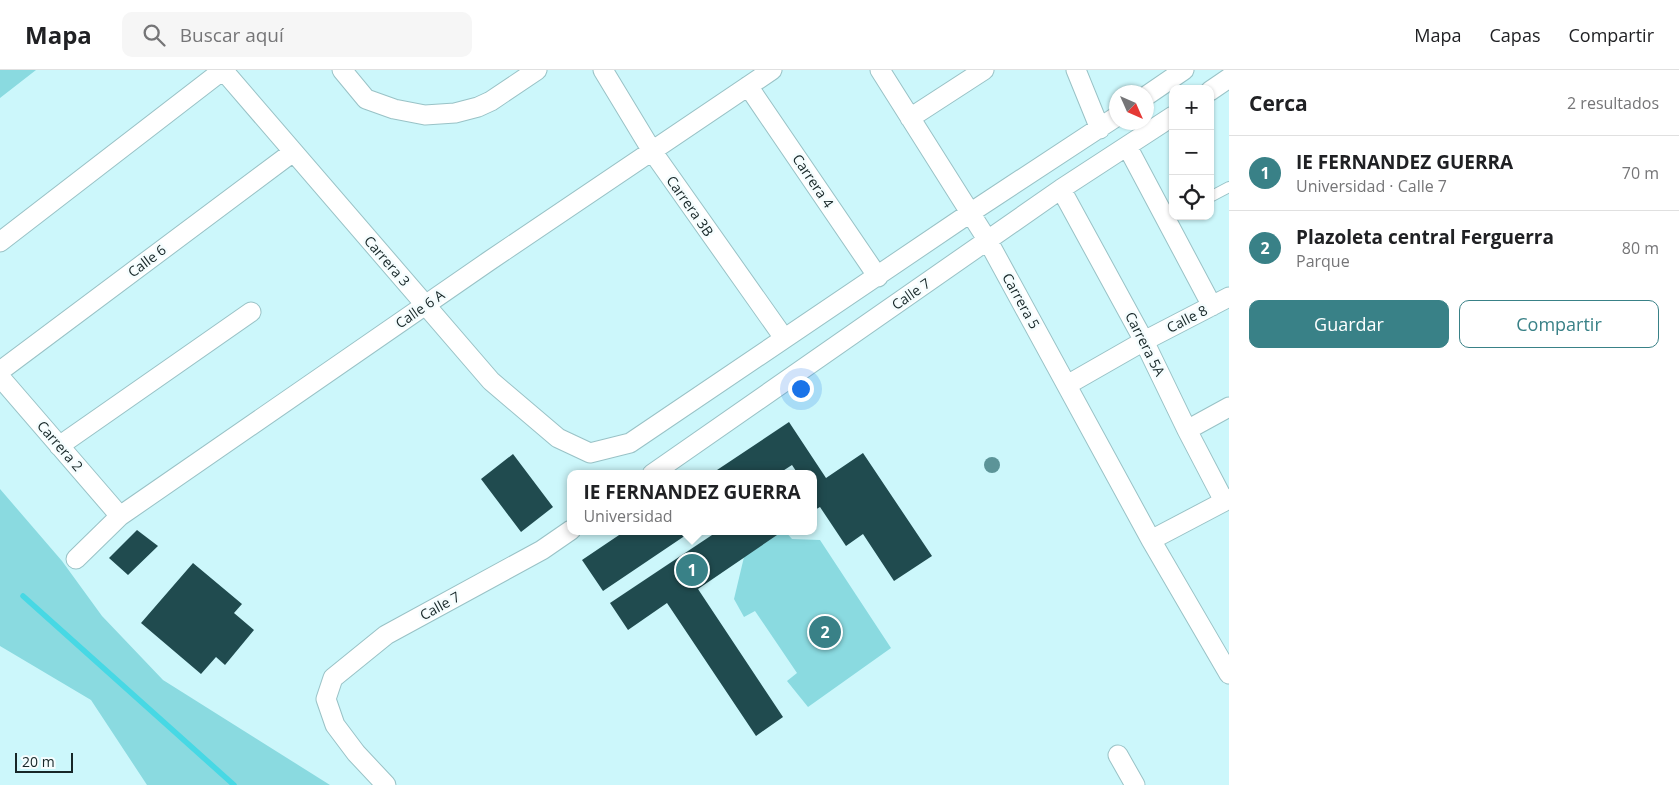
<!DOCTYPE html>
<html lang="es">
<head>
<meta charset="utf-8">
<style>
  body { margin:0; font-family:"Open Sans",sans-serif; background:#f6f6f6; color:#202124 }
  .controls { position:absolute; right:15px; top:15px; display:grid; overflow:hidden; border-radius:10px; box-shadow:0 1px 4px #0004 }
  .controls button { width:45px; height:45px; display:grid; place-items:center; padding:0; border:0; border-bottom:1px solid #e0e0e0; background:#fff; color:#202124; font:25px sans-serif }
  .compass { position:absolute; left:1109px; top:15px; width:45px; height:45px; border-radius:50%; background:#fff; box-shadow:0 1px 4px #0004; rotate:135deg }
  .scale { position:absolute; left:15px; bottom:12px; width:58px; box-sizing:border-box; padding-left:5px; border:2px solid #162627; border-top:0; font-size:14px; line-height:18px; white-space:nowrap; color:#162627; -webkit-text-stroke:4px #f5fdfe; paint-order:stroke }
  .you { position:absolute; left:800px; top:318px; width:18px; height:18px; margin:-12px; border:4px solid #fff; border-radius:50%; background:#1a73e8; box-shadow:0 0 0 8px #1a73e833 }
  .badge { display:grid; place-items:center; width:32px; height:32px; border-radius:50%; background:#398187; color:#fff; font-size:16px; font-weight:700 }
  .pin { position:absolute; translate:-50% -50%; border:2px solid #fff; box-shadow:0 1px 5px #0006 }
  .popup { position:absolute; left:567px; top:400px; width:250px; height:65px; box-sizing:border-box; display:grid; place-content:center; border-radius:10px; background:#fff; filter:drop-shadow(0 1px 4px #0005); font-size:16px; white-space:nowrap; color:#757577 }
  .popup b { font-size:19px; color:#202124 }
  .popup::after { content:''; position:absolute; left:50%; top:100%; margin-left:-10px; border:10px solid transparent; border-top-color:#fff }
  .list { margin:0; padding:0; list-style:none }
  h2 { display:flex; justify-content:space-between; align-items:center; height:65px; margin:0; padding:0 20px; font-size:21px }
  h2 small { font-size:16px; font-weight:400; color:#757577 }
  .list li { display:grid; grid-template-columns:32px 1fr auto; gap:15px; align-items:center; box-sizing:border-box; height:75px; padding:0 20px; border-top:1px solid #e0e0e0 }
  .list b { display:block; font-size:19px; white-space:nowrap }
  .list p { margin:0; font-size:16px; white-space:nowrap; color:#757577 }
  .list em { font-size:16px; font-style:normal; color:#757577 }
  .actions { display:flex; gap:10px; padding:15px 20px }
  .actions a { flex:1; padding:11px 0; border:1px solid #398187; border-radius:10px; text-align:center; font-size:18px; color:#398187 }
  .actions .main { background:#398187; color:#fff }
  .icon { flex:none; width:28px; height:28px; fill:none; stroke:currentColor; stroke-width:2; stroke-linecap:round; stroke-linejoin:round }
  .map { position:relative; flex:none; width:1229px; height:715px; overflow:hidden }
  header { display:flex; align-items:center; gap:30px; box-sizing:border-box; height:70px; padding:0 25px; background:#fff; border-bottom:1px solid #e0e0e0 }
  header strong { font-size:24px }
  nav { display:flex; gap:28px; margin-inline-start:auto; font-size:18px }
  .search { width:350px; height:45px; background:#f6f6f6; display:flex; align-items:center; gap:12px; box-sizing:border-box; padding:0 18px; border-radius:10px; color:#757577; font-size:19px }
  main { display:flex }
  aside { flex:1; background:#fff }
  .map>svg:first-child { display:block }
</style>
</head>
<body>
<header>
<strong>Mapa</strong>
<div class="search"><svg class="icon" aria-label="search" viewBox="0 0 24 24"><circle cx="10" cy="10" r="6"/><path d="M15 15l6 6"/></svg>Buscar aquí</div>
<nav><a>Mapa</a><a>Capas</a><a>Compartir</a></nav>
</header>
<main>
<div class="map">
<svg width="1229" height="715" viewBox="0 0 1229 715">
  <rect width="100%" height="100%" fill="#ccf7fb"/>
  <path fill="#8adae0" d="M 0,0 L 36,0 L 0,28 Z
    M 0,419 L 62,491 L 102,546 L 163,610 L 330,715 L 147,715 L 91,630 L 0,576 Z
    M 783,461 L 785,461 L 792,469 L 820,470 L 891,578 L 808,637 L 787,611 L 797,603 L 755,541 L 744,547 L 734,529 L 744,487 Z"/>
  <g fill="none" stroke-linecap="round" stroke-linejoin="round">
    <path stroke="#47d8e4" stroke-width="5.5" d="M 23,526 L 234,715"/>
  </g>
  <path fill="#204b4f" d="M 789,352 L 826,408 L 863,383 L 932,486 L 894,511 L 863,464 L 846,476 L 820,437 L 813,441 L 813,404 L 798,404 L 792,395 L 778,404 L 711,404 Z
    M 513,384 L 553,437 L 521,462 L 481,409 Z
    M 137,460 L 158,476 L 128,505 L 109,488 Z
    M 625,461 L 692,461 L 603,521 L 582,490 Z
    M 718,461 L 783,461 L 698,519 L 783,647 L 756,666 L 667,533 L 628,560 L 610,533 Z
    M 193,493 L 242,534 L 234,543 L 254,560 L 225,595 L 216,587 L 201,604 L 141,553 Z"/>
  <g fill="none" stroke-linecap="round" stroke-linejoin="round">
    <g stroke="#99c2c6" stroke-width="12">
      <path id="lane" d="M 1210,127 L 1229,117"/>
    </g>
    <g stroke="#99c2c6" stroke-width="21">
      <path id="street" d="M 223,0 L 491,311 L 558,368 L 590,383 L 630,373 L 970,143 L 1116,47
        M 342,0 L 366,29 L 394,39 L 425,45 L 455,43 L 478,37 L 491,31 L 537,0
        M 603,0 L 652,81 L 784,268
        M 880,0 L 988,171 L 1151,470 L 1229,604
        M 1076,0 L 1100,59
        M 748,16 L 878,207
        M 1210,21 L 1229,8
        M 1146,26 L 1184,0
        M 910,48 L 984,0
        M 1127,76 L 1212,236
        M 1061,119 L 1144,271 L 1187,360 L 1224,431
        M 0,172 L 223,0
        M 0,301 L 293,82
        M 0,307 L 120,446
        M 1067,315 L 1144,271 L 1229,227
        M 1187,360 L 1229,337
        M 59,376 L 251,242
        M 652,404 L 1061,119 L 1173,46
        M 1151,470 L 1229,429
        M 76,489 L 120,446 L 489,191 L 772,0
        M 1118,685 L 1135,715
        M 386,715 L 356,683 L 335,655 L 326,629 L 333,608 L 386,565 L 542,480 L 571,460"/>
    </g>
    <use href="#lane" stroke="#fff" stroke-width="10"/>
    <use href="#street" stroke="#fff" stroke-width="19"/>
  </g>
  <circle fill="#5c9498" cx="992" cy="395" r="8"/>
  <g text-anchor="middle" stroke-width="5" stroke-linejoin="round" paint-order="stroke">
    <g font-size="14" fill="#162627" stroke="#f5fdfe">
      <text transform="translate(813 111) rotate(56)" y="5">Carrera 4</text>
      <text transform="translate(690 136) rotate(55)" y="5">Carrera 3B</text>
      <text transform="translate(147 191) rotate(-37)" y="5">Calle 6</text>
      <text transform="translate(387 191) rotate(49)" y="5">Carrera 3</text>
      <text transform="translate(911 224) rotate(-35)" y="5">Calle 7</text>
      <text transform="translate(1021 231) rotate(61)" y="5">Carrera 5</text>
      <text transform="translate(420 239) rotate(-35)" y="5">Calle 6 A</text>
      <text transform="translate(1187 249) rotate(-27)" y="5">Calle 8</text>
      <text transform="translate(1145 274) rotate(63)" y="5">Carrera 5A</text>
      <text transform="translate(60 376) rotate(49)" y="5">Carrera 2</text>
      <text transform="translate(440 536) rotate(-29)" y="5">Calle 7</text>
    </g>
  </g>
</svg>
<div class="controls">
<button>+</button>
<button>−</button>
<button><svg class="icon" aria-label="locate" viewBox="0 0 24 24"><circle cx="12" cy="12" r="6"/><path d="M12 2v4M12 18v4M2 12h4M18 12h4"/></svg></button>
</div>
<svg class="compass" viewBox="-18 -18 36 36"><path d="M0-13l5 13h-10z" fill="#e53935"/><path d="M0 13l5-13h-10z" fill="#757577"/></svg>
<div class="scale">20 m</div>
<div class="you"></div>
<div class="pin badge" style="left:692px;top:500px">1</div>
<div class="popup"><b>IE FERNANDEZ GUERRA</b>Universidad</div>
<div class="pin badge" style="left:825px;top:562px">2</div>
</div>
<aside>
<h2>Cerca<small>2 resultados</small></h2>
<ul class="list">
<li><span class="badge">1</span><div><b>IE FERNANDEZ GUERRA</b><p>Universidad · Calle 7</p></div><em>70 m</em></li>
<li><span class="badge">2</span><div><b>Plazoleta central Ferguerra</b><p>Parque</p></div><em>80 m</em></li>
</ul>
<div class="actions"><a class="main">Guardar</a><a>Compartir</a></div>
</aside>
</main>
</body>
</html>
